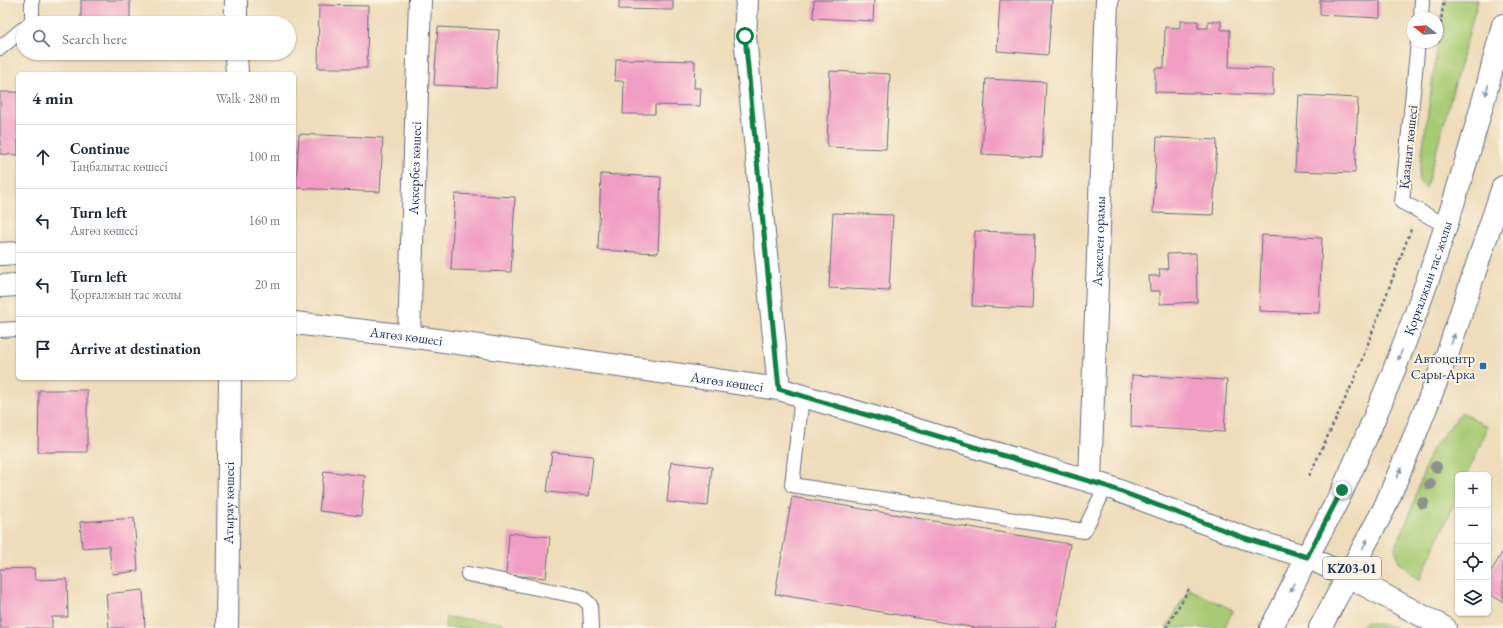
<!DOCTYPE html>
<html lang="en">
<head>
<meta charset="utf-8">
<style>
  body { margin:0; font-family:"EB Garamond",serif; background:#f6f6f7; color:#1f2937 }
  .controls { position:absolute; right:12px; bottom:12px; display:grid; overflow:hidden; border-radius:6px; box-shadow:0 1px 3px #0004 }
  .controls button { width:36px; height:36px; display:grid; place-items:center; padding:0; border:0; border-bottom:1px solid #e0e1e3; background:#fff; color:#1f2937; font:20px sans-serif }
  .compass { position:absolute; left:1407px; top:12px; width:36px; height:36px; border-radius:50%; background:#fff; box-shadow:0 1px 3px #0004; rotate:287deg }
  .stop { position:absolute; width:12px; height:12px; margin:-9px; border:3px solid #0b8043; border-radius:50%; background:#fff }
  .stop.end { background:#0b8043; border-color:#fff; box-shadow:0 1px 4px #0008 }
  .list { margin:0; padding:0; list-style:none }
  h2 { display:flex; justify-content:space-between; align-items:center; height:52px; margin:0; padding:0 16px; font-size:17px }
  h2 small { font-size:13px; font-weight:400; color:#747a83 }
  .list li { display:grid; grid-template-columns:26px 1fr auto; gap:12px; align-items:center; box-sizing:border-box; height:64px; padding:0 16px; border-top:1px solid #e0e1e3 }
  .list b { display:block; font-size:15px; white-space:nowrap }
  .list p { margin:0; font-size:13px; white-space:nowrap; color:#747a83 }
  .list em { font-size:13px; font-style:normal; color:#747a83 }
  .icon { flex:none; width:22px; height:22px; fill:none; stroke:currentColor; stroke-width:2; stroke-linecap:round; stroke-linejoin:round }
  .map { position:relative; flex:none; width:1503px; height:628px; overflow:hidden }
  .search { position:absolute; background:#fff; box-shadow:0 1px 3px #0004; left:16px; top:16px; width:280px; height:44px; display:flex; align-items:center; gap:10px; box-sizing:border-box; padding:0 14px; border-radius:22px; color:#747a83; font-size:15px }
  .panel { position:absolute; background:#fff; box-shadow:0 1px 3px #0004; left:16px; top:72px; width:280px; height:308px; border-radius:6px }
  .map>svg:first-child { display:block }
</style>
</head>
<body>
<div class="map">
<svg width="1503" height="628" viewBox="0 0 1503 628">
  <rect width="100%" height="100%" fill="#fcf5e5"/>
  <filter id="ink" filterUnits="userSpaceOnUse"><feTurbulence type="fractalNoise" baseFrequency=".025" numOctaves="2"/><feDisplacementMap in="SourceGraphic" scale="8" xChannelSelector="R" yChannelSelector="G"/><feConvolveMatrix kernelMatrix="1 2 1 2 8 2 1 2 1" color-interpolation-filters="sRGB"/></filter>
  <filter id="wash" filterUnits="userSpaceOnUse"><feTurbulence type="fractalNoise" baseFrequency=".012" numOctaves="4" result="noise"/><feDisplacementMap in="SourceGraphic" scale="16" xChannelSelector="R" yChannelSelector="G"/><feGaussianBlur stdDeviation="0.9" result="paint"/><feColorMatrix in="noise" values="0 0 0 0 0 0 0 0 0 0 0 0 0 0 0 0 0 1.4 0 .05"/><feComposite in="paint" operator="in"/></filter>
  <g filter="url(#wash)">
    <rect width="100%" height="100%" fill="#eedcba"/>
    <path fill="#a7ca73" stroke="#617c68" d="M 1444,0 L 1478,0 L 1426,188 L 1418,181 Z
      M 1462,412 L 1488,427 L 1467,475 L 1458,475 L 1458,495 L 1419,581 L 1399,562 L 1395,547 L 1408,519 L 1431,450 Z
      M 1189,589 L 1233,610 L 1224,628 L 1166,628 Z
      M 446,617 L 503,623 L 503,628 L 445,628 Z
      M 1366,622 L 1396,627 L 1396,628 L 1359,628 Z"/>
    <g id="blocks">
      <path fill="#f19dc3" d="M 81,0 L 130,0 L 130,23 L 81,23 Z
        M 619,0 L 673,0 L 673,10 L 619,9 Z
        M 814,0 L 874,0 L 873,21 L 813,18 Z
        M 1000,0 L 1052,0 L 1048,55 L 997,51 Z
        M 1320,0 L 1380,0 L 1380,18 L 1320,15 Z
        M 319,5 L 368,6 L 367,68 L 318,68 Z
        M 1180,21 L 1198,21 L 1198,28 L 1208,28 L 1208,21 L 1221,21 L 1221,30 L 1230,30 L 1229,67 L 1273,68 L 1273,95 L 1155,92 L 1155,68 L 1164,68 L 1165,27 L 1180,28 Z
        M 438,27 L 499,30 L 496,88 L 434,85 Z
        M 616,59 L 695,61 L 694,88 L 701,88 L 700,106 L 655,105 L 655,114 L 623,114 L 624,81 L 615,81 Z
        M 830,71 L 890,74 L 886,149 L 827,147 Z
        M 986,79 L 1046,82 L 1042,157 L 982,154 Z
        M 0,92 L 18,92 L 18,155 L 0,154 Z
        M 1299,95 L 1358,98 L 1355,173 L 1295,171 Z
        M 299,134 L 383,138 L 380,192 L 296,188 Z
        M 1157,137 L 1217,140 L 1213,215 L 1153,213 Z
        M 601,174 L 661,177 L 658,253 L 598,250 Z
        M 455,194 L 515,197 L 511,272 L 451,270 Z
        M 833,213 L 893,215 L 889,291 L 829,288 Z
        M 975,231 L 1035,233 L 1032,309 L 972,306 Z
        M 1262,235 L 1322,238 L 1319,313 L 1259,311 Z
        M 1196,253 L 1197,302 L 1160,304 L 1160,291 L 1150,291 L 1149,276 L 1160,276 L 1159,269 L 1168,269 L 1167,254 Z
        M 1132,375 L 1227,380 L 1224,432 L 1131,427 Z
        M 39,390 L 87,390 L 87,452 L 38,452 Z
        M 552,452 L 593,456 L 589,496 L 547,492 Z
        M 671,462 L 712,467 L 708,506 L 667,502 Z
        M 324,471 L 365,476 L 361,516 L 319,511 Z
        M 792,497 L 1070,544 L 1056,628 L 976,628 L 775,594 Z
        M 134,518 L 138,571 L 112,574 L 109,546 L 82,548 L 80,522 Z
        M 509,533 L 550,537 L 546,578 L 506,575 Z
        M 1503,551 L 1503,602 L 1488,593 L 1488,577 Z
        M 34,568 L 35,580 L 67,579 L 68,617 L 52,617 L 52,628 L 0,628 L 0,569 Z
        M 143,590 L 145,628 L 109,628 L 106,594 Z"/>
    </g>
  </g>
  <g filter="url(#ink)">
    <use href="#blocks" fill-opacity="0" stroke="#656c7e" stroke-width="1"/>
    <g fill="none" stroke-linecap="round" stroke-linejoin="round">
      <g stroke="#656c7e" stroke-width="16">
        <path id="service" d="M 1421,18 L 1422,0
          M 30,23 L 32,21 L 32,0
          M 1418,42 L 1402,202 L 1447,226
          M 0,48 L 23,29
          M 0,330 L 18,329
          M 802,396 L 792,485 L 1084,531 L 1106,486
          M 468,574 L 582,597 L 590,605 L 591,628"/>
      </g>
      <g stroke="#656c7e" stroke-width="24">
        <g id="minor">
          <path d="M 236,0 L 236,23"/>
          <path d="M 747,0 L 745,36 L 779,389"/>
          <path d="M 236,53 L 237,74"/>
          <path d="M 0,254 L 18,253"/>
          <path d="M 0,286 L 18,285"/>
          <path id="s1" d="M 294,323 L 409,336 L 779,389 L 1106,486 L 1245,538 L 1307,557"/>
          <path id="s2" d="M 409,336 L 420,0"/>
          <path id="s3" d="M 1090,481 L 1107,0"/>
          <path d="M 1348,576 L 1445,628"/>
          <path id="s4" d="M 227,628 L 230,378"/>
        </g>
      </g>
      <g stroke="#656c7e" stroke-width="24">
        <g id="primary">
          <path d="M 1307,557 L 1348,576"/>
          <path id="s5" d="M 1271,628 C 1284,604 1296,580 1308,555 C 1320,533 1332,512 1343,489 C 1412,340 1464,185 1503,25"/>
          <path d="M 1320,628 L 1384,509 L 1415,435 L 1448,352 L 1503,187"/>
        </g>
      </g>
      <path stroke="#656c7e" stroke-width="2.5" stroke-dasharray="3 3" stroke-linecap="butt" d="M 1438,42 L 1444,0
        M 1309,476 L 1355,378 L 1412,227
        M 1166,628 L 1189,589"/>
      <use href="#service" stroke="#fff" stroke-width="14"/>
      <use href="#minor" stroke="#fff" stroke-width="22"/>
      <use href="#primary" stroke="#fff" stroke-width="22"/>
    </g>
    <g fill="#8d928a">
      <circle cx="1436" cy="467" r="6"/>
      <circle cx="1430" cy="484" r="6"/>
      <circle cx="1423" cy="503" r="6"/>
    </g>
    <defs><path id="oneway-solid" d="M-6-.8H1V-3.2L6.5 0L1 3.2V.8H-6Z"/></defs>
    <g fill="#8d97ae">
      <use href="#oneway-solid" transform="translate(1487 90) rotate(104)"/>
      <use href="#oneway-solid" transform="translate(1453 339) rotate(-72)"/>
      <use href="#oneway-solid" transform="translate(1400 355) rotate(112)"/>
      <use href="#oneway-solid" transform="translate(1399 473) rotate(-67)"/>
      <use href="#oneway-solid" transform="translate(1365 544) rotate(-62)"/>
      <use href="#oneway-solid" transform="translate(1292 587) rotate(117)"/>
    </g>
  </g>
  <g fill="none" stroke-linecap="round" stroke-linejoin="round" filter="url(#ink)">
    <path stroke="#0b8043" stroke-width="5" d="M 745,36 L 779,389 L 1106,486 L 1245,538 L 1307,557 L 1342,490"/>
  </g>
  <rect fill="#1f6fb2" stroke="#fcf5e5" stroke-width="1.5" x="1479" y="362" width="8" height="8" rx="2"/>
  <g text-anchor="middle" stroke-width="4" stroke-linejoin="round" paint-order="stroke">
    <rect fill="#fcf5e5" stroke="#5e6a86" stroke-width="1" x="1323" y="557" width="58" height="22" rx="3"/>
    <g font-size="13" font-weight="bold" fill="#1b2f5e">
      <text x="1352" y="573">KZ03-01</text>
    </g>
    <g font-size="14" fill="#1b2f5e" stroke="#fcf5e5">
      <text transform="translate(1408 147) rotate(-84)" y="5">Қазанат көшесі</text>
      <text dy="5" stroke="none"><textPath href="#s2" startOffset="168">Ақкербез көшесі</textPath></text>
      <text dy="5" stroke="none"><textPath href="#s3" startOffset="240">Ақжелен орамы</textPath></text>
      <text dy="5" stroke="none"><textPath href="#s5" startOffset="384">Қорғалжын тас жолы</textPath></text>
      <text dy="5" stroke="none"><textPath href="#s1" startOffset="113">Аягөз көшесі</textPath></text>
      <text dy="5" stroke="none"><textPath href="#s1" startOffset="437">Аягөз көшесі</textPath></text>
      <text dy="5" stroke="none"><textPath href="#s4" startOffset="125">Атырау көшесі</textPath></text>
    </g>
    <g font-size="14" fill="#1b2f5e" stroke="#fcf5e5" text-anchor="end">
      <text x="1475" y="363">Автоцентр<tspan x="1475" dy="16">Сары-Арка</tspan></text>
    </g>
  </g>
</svg>
<div class="controls">
<button>+</button>
<button>−</button>
<button><svg class="icon" aria-label="locate" viewBox="0 0 24 24"><circle cx="12" cy="12" r="6"/><path d="M12 2v4M12 18v4M2 12h4M18 12h4"/></svg></button>
<button><svg class="icon" aria-label="layers" viewBox="0 0 24 24"><path d="M12 4l9 5-9 5-9-5zM3 14l9 5 9-5"/></svg></button>
</div>
<svg class="compass" viewBox="-18 -18 36 36"><path d="M0-13l5 13h-10z" fill="#e53935"/><path d="M0 13l5-13h-10z" fill="#747a83"/></svg>
<div class="stop" style="left:745px;top:36px"></div>
<div class="stop end" style="left:1342px;top:490px"></div>
<div class="search"><svg class="icon" aria-label="search" viewBox="0 0 24 24"><circle cx="10" cy="10" r="6"/><path d="M15 15l6 6"/></svg>Search here</div>
<section class="panel">
<h2>4 min<small>Walk · 280 m</small></h2>
<ul class="list">
<li><svg class="icon" aria-label="ahead" viewBox="0 0 24 24"><path d="M12 20V5M6 11l6-6 6 6"/></svg><div><b>Continue</b><p>Таңбалытас көшесі</p></div><em>100 m</em></li>
<li><svg class="icon" aria-label="left" viewBox="0 0 24 24"><path d="M17 20v-9H6M10 6l-5 5 5 5"/></svg><div><b>Turn left</b><p>Аягөз көшесі</p></div><em>160 m</em></li>
<li><svg class="icon" aria-label="left" viewBox="0 0 24 24"><path d="M17 20v-9H6M10 6l-5 5 5 5"/></svg><div><b>Turn left</b><p>Қорғалжын тас жолы</p></div><em>20 m</em></li>
<li><svg class="icon" aria-label="arrive" viewBox="0 0 24 24"><path d="M6 21V4h12l-3 4 3 4H6"/></svg><div><b>Arrive at destination</b></div></li>
</ul>
</section>
</div>
</body>
</html>
